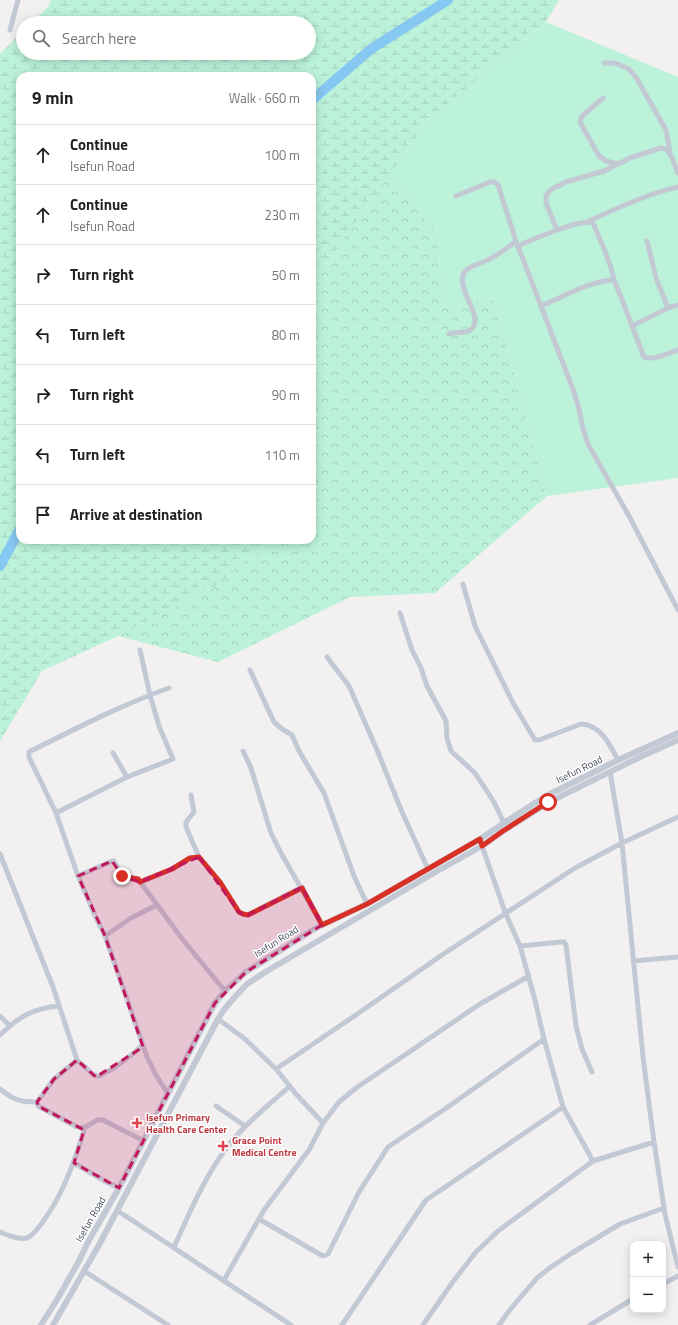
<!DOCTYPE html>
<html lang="en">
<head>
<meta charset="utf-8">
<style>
  body { margin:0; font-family:"Titillium Web",sans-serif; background:#f6f6f6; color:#222 }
  .controls { position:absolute; right:12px; bottom:12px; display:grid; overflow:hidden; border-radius:8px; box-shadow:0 2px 10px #0003 }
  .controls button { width:36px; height:36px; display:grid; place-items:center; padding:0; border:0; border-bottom:1px solid #e0e0e0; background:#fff; color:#222; font:20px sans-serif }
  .stop { position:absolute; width:12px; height:12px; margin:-9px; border:3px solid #d93025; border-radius:50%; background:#fff }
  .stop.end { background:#d93025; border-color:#fff; box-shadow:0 1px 4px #0008 }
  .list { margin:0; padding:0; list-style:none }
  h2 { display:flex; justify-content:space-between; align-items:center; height:52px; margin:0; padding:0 16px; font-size:17px }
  h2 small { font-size:13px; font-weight:400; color:#767676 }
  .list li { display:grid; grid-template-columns:26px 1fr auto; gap:12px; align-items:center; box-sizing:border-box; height:60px; padding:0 16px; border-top:1px solid #e0e0e0 }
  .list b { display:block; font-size:15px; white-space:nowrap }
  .list p { margin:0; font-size:13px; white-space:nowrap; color:#767676 }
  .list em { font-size:13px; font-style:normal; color:#767676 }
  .icon { flex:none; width:22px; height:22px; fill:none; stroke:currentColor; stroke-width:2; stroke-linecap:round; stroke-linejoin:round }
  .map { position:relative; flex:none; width:678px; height:1325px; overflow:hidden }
  .search { position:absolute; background:#fff; box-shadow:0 2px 10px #0003; left:16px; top:16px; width:300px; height:44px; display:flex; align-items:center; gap:10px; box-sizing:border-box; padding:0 14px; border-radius:22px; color:#767676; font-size:15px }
  .panel { position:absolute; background:#fff; box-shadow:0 2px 10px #0003; left:16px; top:72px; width:300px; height:472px; border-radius:12px }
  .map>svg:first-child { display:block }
</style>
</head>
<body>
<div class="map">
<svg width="678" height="1325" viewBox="0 0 678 1325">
  <defs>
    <pattern id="forest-crowns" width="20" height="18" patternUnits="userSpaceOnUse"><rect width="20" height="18" fill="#bcf2da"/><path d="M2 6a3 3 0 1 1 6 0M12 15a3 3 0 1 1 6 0" fill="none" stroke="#a3d1be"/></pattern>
    <pattern id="wetland-marsh" width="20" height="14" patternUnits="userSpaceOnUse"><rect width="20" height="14" fill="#bcf2da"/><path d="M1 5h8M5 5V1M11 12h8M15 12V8" fill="none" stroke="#a3d1be"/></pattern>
  </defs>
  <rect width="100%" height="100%" fill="#f2f0f0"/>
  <path fill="#bcf2da" d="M 546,22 L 678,77 L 678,478 L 547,496 L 522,402 L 493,299 L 442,307 L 438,235 L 389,174 L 428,120 Z"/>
  <path fill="url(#forest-crowns)" d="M 389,174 L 438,235 L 442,307 L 493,299 L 522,402 L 547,496 L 435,593 L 350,597 L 218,662 L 118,636 L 217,585 L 273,540 L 312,540 L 312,283 Z"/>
  <path fill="url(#wetland-marsh)" d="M 51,0 L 559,0 L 546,22 L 428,120 L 312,283 L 312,76 L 20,76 L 20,540 L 273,540 L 217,585 L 118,636 L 42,671 L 0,741 L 0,54 L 23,31 L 23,53 L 309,53 L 309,23 L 31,23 L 49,6 Z"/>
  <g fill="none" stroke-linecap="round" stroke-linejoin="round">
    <path stroke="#86c8f1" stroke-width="10" d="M 312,100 L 371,49 L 448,0
      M 0,566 L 20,529"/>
    <path stroke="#c2c9d5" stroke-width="5" d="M 10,30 L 18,0
      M 604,63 L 615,63 L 629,69 L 637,79 L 666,130 L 670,152
      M 603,98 L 582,116 L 580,122 L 599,156 L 606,161 L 618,164
      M 456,196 L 490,182 L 494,182 L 498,185 L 516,241
      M 589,221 C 618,208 647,194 678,187
      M 557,230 L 546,203 L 546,196 L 550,190 L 566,182 L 604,171 L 630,158 L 661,148 C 673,150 673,164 678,173
      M 647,241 L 656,278 L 668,308
      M 517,246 C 532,240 580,218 593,223 L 605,251 L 611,268 L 614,280 L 621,297 L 644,357 C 654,361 668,353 678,350
      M 541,306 C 563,297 589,281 614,280
      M 632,326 L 668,308 L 678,305
      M 449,334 C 456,331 465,334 470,330 C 487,319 455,290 464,273 C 466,269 469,268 473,266 C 480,263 487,261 493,257 C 501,253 508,247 516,241 L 574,392 L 579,409 L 583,429 L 588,444 L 629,516 L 678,610
      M 463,584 L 475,626 L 513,703 L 535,740 L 539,740 L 581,724 C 601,725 610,745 618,760
      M 400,613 L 412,650 L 421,668 L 427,686 L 446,721 L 447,738 L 451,751 L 475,773 L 494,802 L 504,823
      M 327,657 L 349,686 L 377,750 L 402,812 L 428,869
      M 250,670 L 274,722 L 282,729 L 292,735 L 299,751 L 324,793 L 354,876 L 367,904
      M 243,751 L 251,768 L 271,833 L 281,853 L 322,925
      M 113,753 L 127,777
      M 610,772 L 622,843 L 643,1057 L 654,1142 L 665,1214 L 678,1267
      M 191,795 L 194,812 L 186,822 L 186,827 L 199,857 L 220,882 L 239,912 L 246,915 L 248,915 L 302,887
      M 56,813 L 127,777 L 173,759 L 159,726 L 150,695 L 140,650
      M 481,843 L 505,912 L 520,946 L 535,1000 L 544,1039 L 563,1107 L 593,1161
      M 0,854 L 53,987 L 77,1060 L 94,1075 L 99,1076 L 114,1068 L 135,1052 L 142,1045
      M 78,876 L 112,861 L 114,861 C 123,879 120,875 138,879 L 183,940 L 225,991
      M 140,882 L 172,869 L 190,858 L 199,857
      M 105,936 L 131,918 L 157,905
      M 520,946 L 561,942 L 564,942 L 566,945 L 576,1026 L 582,1049 L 592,1072
      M 633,961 L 678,957
      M 0,1016 L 9,1025
      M 218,1019 L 245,1039 L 276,1069 L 296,1094 L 323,1123
      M 0,1035 C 18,1017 34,1008 59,1006
      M 77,1060 L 54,1079 L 37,1102 L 38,1106 L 77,1127 C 80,1127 82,1128 85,1127 C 92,1125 95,1118 103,1120 L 144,1141
      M 276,1069 L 350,1019 L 442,955 L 575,868 L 622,843 L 678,817
      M 0,1089 C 14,1100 19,1102 37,1102
      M 168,1094 L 156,1075 L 147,1057 L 105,936 L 96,918 L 78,876 L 56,813 L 29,757 L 29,752 C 75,729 121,705 169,688
      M 216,1106 L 245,1126
      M 74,1163 L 106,1182 L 119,1188
      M 118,1211 L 291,1325
      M 259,1219 L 323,1256 L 328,1254 L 359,1192 L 388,1147 L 445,1109 L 544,1039
      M 0,1232 C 8,1235 17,1240 27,1238 C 34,1235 37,1229 42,1223 C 63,1195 75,1160 85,1127
      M 174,1247 C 189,1214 203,1180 225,1150 C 243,1125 268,1106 290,1086
      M 84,1271 L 168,1325
      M 224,1280 L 264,1210 L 309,1150 L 323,1123 L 339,1102 L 356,1088 L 480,1004 L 529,976
      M 663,1284 L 678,1276
      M 342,1325 L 426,1200 L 563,1107
      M 423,1325 L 452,1283 L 476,1252 L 498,1231 L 593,1161 L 654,1142
      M 499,1325 L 509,1311 L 537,1278 L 551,1267 L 572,1253 L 620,1224 L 664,1208
      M 590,1325 L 633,1299"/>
    <path stroke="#c2c9d5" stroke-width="6" d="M 41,1325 L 58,1298 L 79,1261 L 88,1242 L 119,1188 L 215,1003 L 225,991 L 246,972 L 313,930 L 322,925 L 367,904 L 480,839 L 504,823 L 546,796 L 618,760 L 678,733
      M 53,1325 L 99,1245 L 218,1019 L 223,1011 L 233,999 L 247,984 L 267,971 L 432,874 L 482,846 L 503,831 L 549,802 L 640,757 L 678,740"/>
  </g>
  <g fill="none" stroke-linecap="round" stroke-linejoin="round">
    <path stroke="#d93025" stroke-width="5" d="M 122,876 L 125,877 L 138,879 L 140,882 L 172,869 L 190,858 L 199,857 L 220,882 L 239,912 L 243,914 L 248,915 L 302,888 L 322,925 L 367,904 L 480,839 L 482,846 L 503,831 L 548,802"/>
  </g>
  <path fill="#c2185b" fill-opacity="0.2" stroke="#c2185b" stroke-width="3" stroke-dasharray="8 5" stroke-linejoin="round" d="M 199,857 L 239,912 L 246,916 L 302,887 L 322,925 L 246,972 L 215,1003 L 119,1188 L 74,1163 L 84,1130 L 38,1106 L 37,1102 L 54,1079 L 77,1060 L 96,1077 L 143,1047 L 105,936 L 78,876 L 112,861 L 123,877 L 140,882 Z"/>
  <g fill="#e0444e" stroke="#fff" stroke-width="1.5">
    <path d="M135 1117h4v4h4v4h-4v4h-4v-4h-4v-4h4z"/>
    <path d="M221 1140h4v4h4v4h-4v4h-4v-4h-4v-4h4z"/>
  </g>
  <g text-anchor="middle" stroke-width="3" stroke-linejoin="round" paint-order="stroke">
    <g font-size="10" fill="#464f5e" stroke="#fff">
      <text transform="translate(579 769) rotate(-26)" y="4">Isefun Road</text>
      <text transform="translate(276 941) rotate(-32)" y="4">Isefun Road</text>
      <text transform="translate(90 1219) rotate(-60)" y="4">Isefun Road</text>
    </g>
    <g font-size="10" font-weight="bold" fill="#be3a42" stroke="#fff" text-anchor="start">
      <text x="146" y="1121">Isefun Primary<tspan x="146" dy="12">Health Care Center</tspan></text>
      <text x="232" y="1144">Grace Point<tspan x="232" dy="12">Medical Centre</tspan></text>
    </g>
  </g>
</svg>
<div class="controls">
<button>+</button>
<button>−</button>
</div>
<div class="stop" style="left:548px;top:802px"></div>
<div class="stop end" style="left:122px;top:876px"></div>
<div class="search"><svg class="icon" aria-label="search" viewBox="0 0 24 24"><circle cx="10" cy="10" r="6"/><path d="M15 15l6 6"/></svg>Search here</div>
<section class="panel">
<h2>9 min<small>Walk · 660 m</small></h2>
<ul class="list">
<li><svg class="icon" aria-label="ahead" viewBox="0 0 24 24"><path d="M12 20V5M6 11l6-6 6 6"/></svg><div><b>Continue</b><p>Isefun Road</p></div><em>100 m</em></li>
<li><svg class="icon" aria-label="ahead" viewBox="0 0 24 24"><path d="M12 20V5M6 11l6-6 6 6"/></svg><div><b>Continue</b><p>Isefun Road</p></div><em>230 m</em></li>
<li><svg class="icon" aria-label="right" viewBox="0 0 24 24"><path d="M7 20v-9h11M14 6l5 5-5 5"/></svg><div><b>Turn right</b></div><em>50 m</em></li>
<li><svg class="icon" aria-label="left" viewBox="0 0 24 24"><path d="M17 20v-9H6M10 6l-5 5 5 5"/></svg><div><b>Turn left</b></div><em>80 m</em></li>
<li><svg class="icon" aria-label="right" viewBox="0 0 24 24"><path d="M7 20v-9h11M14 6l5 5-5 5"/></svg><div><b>Turn right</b></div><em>90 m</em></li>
<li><svg class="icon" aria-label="left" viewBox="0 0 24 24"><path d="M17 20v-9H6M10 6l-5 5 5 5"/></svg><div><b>Turn left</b></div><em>110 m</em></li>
<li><svg class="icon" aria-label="arrive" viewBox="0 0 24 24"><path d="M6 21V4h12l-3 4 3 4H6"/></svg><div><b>Arrive at destination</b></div></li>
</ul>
</section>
</div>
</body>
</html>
